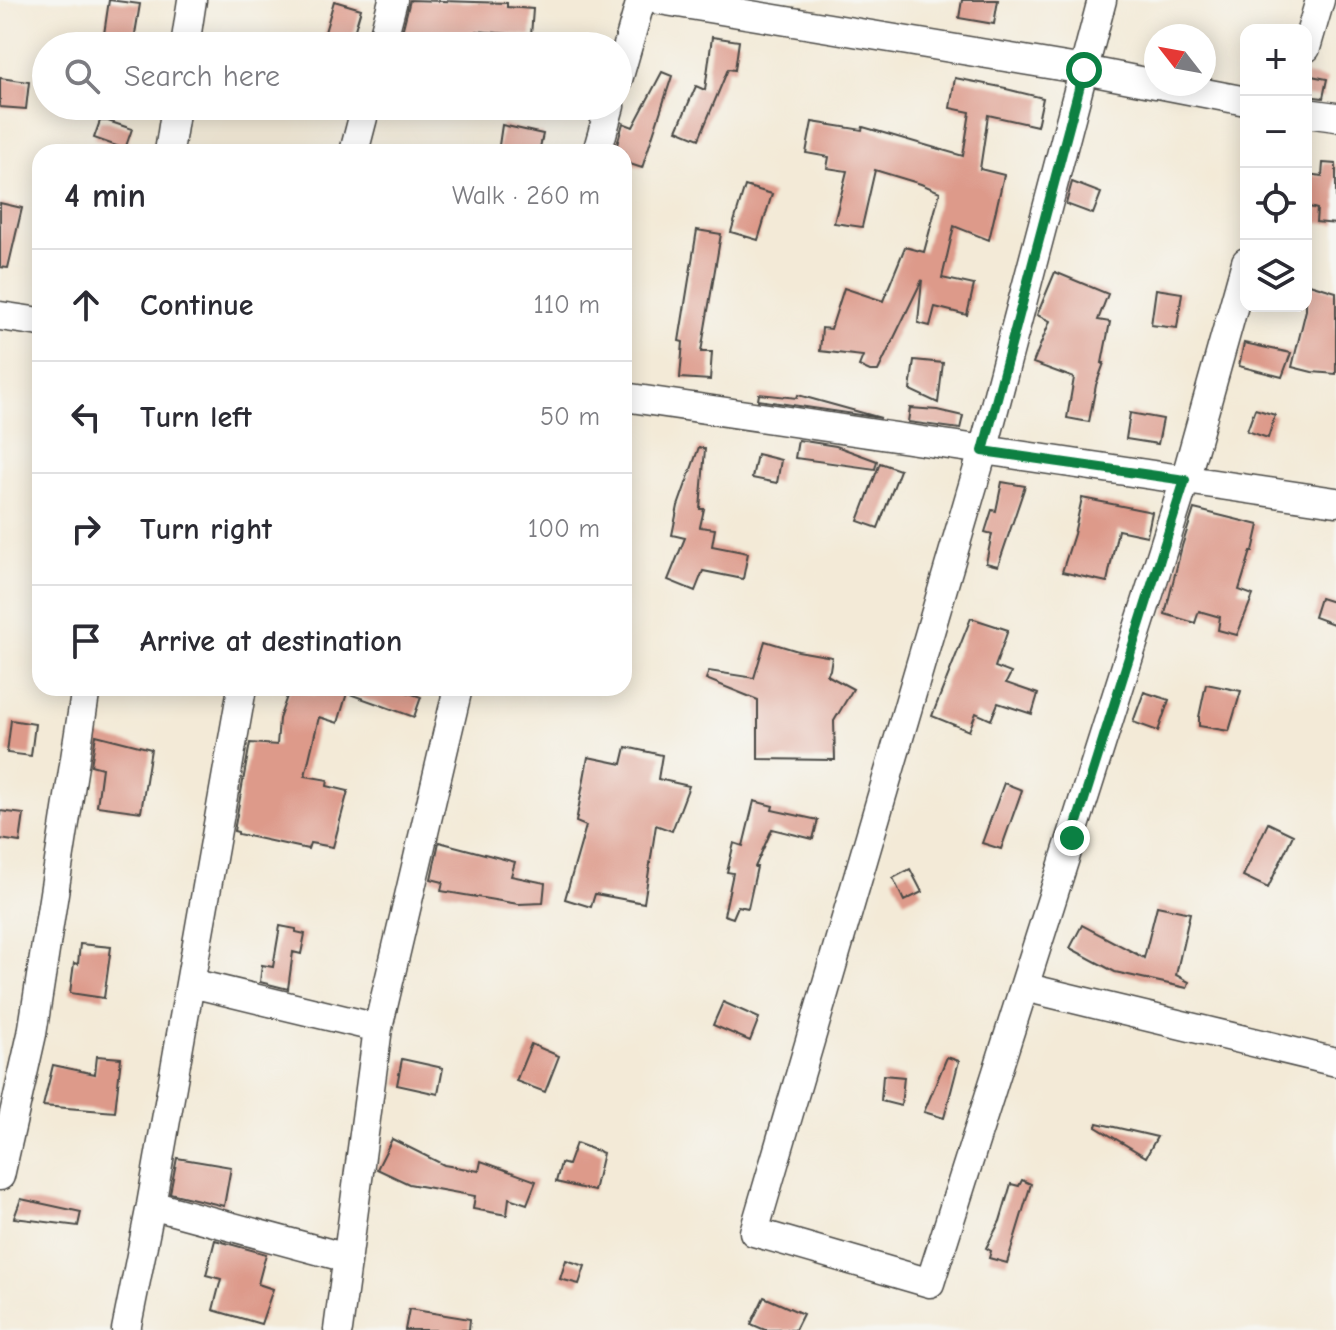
<!DOCTYPE html>
<html lang="en">
<head>
<meta charset="utf-8">
<style>
  body { margin:0; font-family:"Comic Neue",sans-serif; background:#f7f7f7; color:#2b2b33 }
  .controls { position:absolute; right:24px; top:24px; display:grid; overflow:hidden; border-radius:16px; box-shadow:0 4px 20px #0003 }
  .controls button { width:72px; height:72px; display:grid; place-items:center; padding:0; border:0; border-bottom:2px solid #e1e1e2; background:#fff; color:#2b2b33; font:40px sans-serif }
  .compass { position:absolute; left:1144px; top:24px; width:72px; height:72px; border-radius:50%; background:#fff; box-shadow:0 4px 20px #0003; rotate:301deg }
  .stop { position:absolute; width:24px; height:24px; margin:-18px; border:6px solid #0b8043; border-radius:50%; background:#fff }
  .stop.end { background:#0b8043; border-color:#fff; box-shadow:0 2px 8px #0008 }
  .list { margin:0; padding:0; list-style:none }
  h2 { display:flex; justify-content:space-between; align-items:center; height:104px; margin:0; padding:0 32px; font-size:34px }
  h2 small { font-size:26px; font-weight:400; color:#7c7c81 }
  .list li { display:grid; grid-template-columns:52px 1fr auto; gap:24px; align-items:center; box-sizing:border-box; height:112px; padding:0 32px; border-top:2px solid #e1e1e2 }
  .list b { display:block; font-size:30px; white-space:nowrap }
  .list em { font-size:26px; font-style:normal; color:#7c7c81 }
  .icon { flex:none; width:44px; height:44px; fill:none; stroke:currentColor; stroke-width:2; stroke-linecap:round; stroke-linejoin:round }
  .map { position:relative; flex:none; width:1336px; height:1330px; overflow:hidden }
  .search { position:absolute; background:#fff; box-shadow:0 4px 20px #0003; left:32px; top:32px; width:600px; height:88px; display:flex; align-items:center; gap:20px; box-sizing:border-box; padding:0 28px; border-radius:44px; color:#7c7c81; font-size:30px }
  .panel { position:absolute; background:#fff; box-shadow:0 4px 20px #0003; left:32px; top:144px; width:600px; height:552px; border-radius:24px }
  .map>svg:first-child { display:block }
</style>
</head>
<body>
<div class="map">
<svg width="1336" height="1330" viewBox="0 0 1336 1330">
  <rect width="100%" height="100%" fill="#f6f6f2"/>
  <filter id="ink" filterUnits="userSpaceOnUse"><feTurbulence type="fractalNoise" baseFrequency=".0125" numOctaves="2"/><feDisplacementMap in="SourceGraphic" scale="16" xChannelSelector="R" yChannelSelector="G"/><feConvolveMatrix kernelMatrix="1 2 1 2 8 2 1 2 1" color-interpolation-filters="sRGB"/></filter>
  <filter id="wash" filterUnits="userSpaceOnUse"><feTurbulence type="fractalNoise" baseFrequency=".006" numOctaves="4" result="noise"/><feDisplacementMap in="SourceGraphic" scale="32" xChannelSelector="R" yChannelSelector="G"/><feGaussianBlur stdDeviation="1.8" result="paint"/><feColorMatrix in="noise" values="0 0 0 0 0 0 0 0 0 0 0 0 0 0 0 0 0 1.4 0 .05"/><feComposite in="paint" operator="in"/></filter>
  <g filter="url(#wash)">
    <rect width="100%" height="100%" fill="#f3ead7"/>
    <g id="blocks">
      <path fill="#dd9a8a" d="M 109,0 L 140,4 L 133,46 L 103,41 Z
        M 410,0 L 507,3 L 507,7 L 533,9 L 531,36 L 477,31 L 473,46 L 403,46 L 399,44 Z
        M 962,0 L 998,0 L 994,24 L 959,18 Z
        M 334,1 L 361,9 L 350,46 L 321,46 Z
        M 712,37 L 739,41 L 735,70 L 728,69 L 699,139 L 677,130 L 696,86 L 705,90 Z
        M 662,72 L 672,76 L 642,168 L 624,162 L 624,152 L 615,152 L 623,123 L 633,127 Z
        M 1306,75 L 1327,79 L 1323,98 L 1306,96 Z
        M 0,78 L 29,82 L 26,109 L 0,107 Z
        M 955,78 L 1006,88 L 1006,89 L 1043,98 L 1037,126 L 988,115 L 980,169 L 1004,175 L 989,240 L 954,226 L 942,278 L 974,285 L 967,315 L 935,307 L 930,326 L 918,323 L 922,280 L 878,371 L 870,371 L 859,366 L 863,356 L 820,351 L 822,328 L 831,329 L 844,288 L 883,301 L 905,247 L 924,252 L 940,192 L 921,184 L 875,170 L 862,227 L 834,223 L 847,171 L 827,168 L 829,157 L 806,153 L 812,122 L 862,130 L 863,127 L 963,156 L 970,112 L 950,108 Z
        M 100,121 L 108,121 L 132,129 L 125,149 L 94,138 Z
        M 502,125 L 543,134 L 539,152 L 498,152 Z
        M 1323,163 L 1336,164 L 1336,224 L 1316,222 L 1317,209 L 1306,206 L 1306,174 L 1322,176 Z
        M 1072,182 L 1101,193 L 1093,214 L 1066,204 Z
        M 745,186 L 772,194 L 758,240 L 731,232 Z
        M 0,203 L 22,208 L 8,268 L 0,267 Z
        M 697,230 L 721,234 L 701,352 L 712,352 L 710,380 L 680,378 L 683,342 L 679,341 Z
        M 1055,272 L 1108,294 L 1098,320 L 1110,322 L 1102,363 L 1104,363 L 1096,385 L 1089,422 L 1067,418 L 1074,378 L 1033,363 L 1050,321 L 1037,315 Z
        M 1306,283 L 1336,292 L 1336,374 L 1312,372 L 1292,367 L 1306,310 Z
        M 1156,289 L 1182,293 L 1177,328 L 1151,325 Z
        M 1244,343 L 1291,353 L 1282,377 L 1239,366 Z
        M 914,360 L 943,363 L 938,403 L 910,390 Z
        M 759,394 L 797,398 L 798,395 L 881,418 L 758,400 Z
        M 910,408 L 937,410 L 963,416 L 960,429 L 908,422 Z
        M 1255,409 L 1275,415 L 1268,438 L 1247,431 Z
        M 1130,413 L 1163,419 L 1158,444 L 1126,439 Z
        M 798,440 L 836,446 L 877,461 L 875,469 L 795,458 Z
        M 699,447 L 705,449 L 700,509 L 704,509 L 700,527 L 715,529 L 712,546 L 748,553 L 743,579 L 703,571 L 695,591 L 668,580 L 685,538 L 672,535 L 678,506 Z
        M 757,454 L 781,460 L 777,483 L 752,478 Z
        M 880,463 L 900,470 L 878,528 L 858,521 Z
        M 1002,482 L 1025,486 L 998,566 L 986,563 L 992,534 L 985,532 L 992,510 L 996,511 Z
        M 1082,498 L 1152,512 L 1147,536 L 1118,530 L 1107,582 L 1062,572 L 1074,534 Z
        M 1194,509 L 1259,525 L 1253,551 L 1251,551 L 1239,590 L 1253,595 L 1237,635 L 1218,630 L 1220,617 L 1199,611 L 1195,623 L 1165,614 L 1182,546 Z
        M 1320,598 L 1336,603 L 1336,625 L 1314,617 Z
        M 971,618 L 1008,630 L 995,667 L 1011,673 L 1006,683 L 1038,694 L 1032,714 L 998,703 L 991,720 L 976,713 L 969,731 L 932,716 Z
        M 765,641 L 798,651 L 832,657 L 830,670 L 827,675 L 853,689 L 834,721 L 835,760 L 758,759 L 758,700 L 706,679 L 709,671 L 754,678 Z
        M 1206,684 L 1241,691 L 1229,731 L 1199,726 L 1199,717 Z
        M 290,688 L 315,695 L 316,688 L 395,688 L 421,697 L 414,717 L 347,693 L 338,723 L 319,717 L 305,776 L 328,780 L 327,786 L 348,791 L 333,847 L 310,843 L 308,849 L 238,834 L 238,832 L 234,831 L 250,743 L 277,745 L 279,719 Z
        M 1144,692 L 1169,700 L 1158,731 L 1133,722 Z
        M 11,720 L 35,724 L 31,756 L 7,753 Z
        M 96,735 L 151,749 L 141,812 L 97,806 L 102,768 L 91,765 Z
        M 626,747 L 662,755 L 658,779 L 689,786 L 672,831 L 656,825 L 644,903 L 595,894 L 591,907 L 565,899 L 586,826 L 576,822 L 588,757 L 622,764 Z
        M 1004,783 L 1022,790 L 1001,849 L 982,843 Z
        M 754,801 L 773,806 L 772,810 L 818,820 L 813,839 L 772,829 L 755,867 L 757,867 L 748,908 L 738,906 L 733,918 L 724,915 L 733,873 L 727,872 L 734,843 L 743,846 Z
        M 0,811 L 24,814 L 20,842 L 0,839 Z
        M 1268,823 L 1293,835 L 1268,888 L 1243,876 Z
        M 439,842 L 515,862 L 511,876 L 545,883 L 543,903 L 518,904 L 441,891 L 443,882 L 431,879 Z
        M 910,869 L 922,892 L 904,901 L 893,878 Z
        M 1157,906 L 1190,913 L 1176,975 L 1189,982 L 1187,988 L 1115,972 L 1070,948 L 1082,925 L 1144,958 Z
        M 280,926 L 296,929 L 296,932 L 305,934 L 301,954 L 293,952 L 288,989 L 260,982 L 262,965 L 273,967 Z
        M 80,944 L 111,947 L 104,998 L 70,993 L 74,963 L 78,964 Z
        M 723,1002 L 759,1018 L 750,1041 L 713,1025 Z
        M 531,1044 L 559,1056 L 545,1092 L 516,1081 Z
        M 97,1056 L 121,1058 L 115,1112 L 43,1106 L 53,1065 L 95,1074 Z
        M 947,1057 L 959,1061 L 944,1118 L 924,1112 Z
        M 402,1059 L 443,1068 L 438,1094 L 397,1085 Z
        M 883,1075 L 904,1077 L 901,1106 L 881,1101 Z
        M 1097,1123 L 1157,1137 L 1146,1157 L 1096,1127 Z
        M 392,1139 L 444,1165 L 479,1171 L 481,1161 L 536,1181 L 527,1204 L 509,1198 L 507,1215 L 473,1209 L 475,1196 L 409,1184 L 377,1169 Z
        M 576,1143 L 603,1153 L 594,1191 L 556,1182 L 561,1163 L 568,1165 Z
        M 177,1158 L 231,1167 L 224,1206 L 170,1193 Z
        M 1022,1180 L 1031,1184 L 1007,1263 L 989,1258 L 991,1251 L 986,1248 L 1000,1221 L 1011,1184 L 1019,1186 Z
        M 21,1199 L 81,1212 L 78,1226 L 14,1218 Z
        M 215,1240 L 266,1254 L 258,1284 L 273,1289 L 261,1324 L 213,1310 L 221,1279 L 206,1275 Z
        M 566,1260 L 585,1266 L 579,1284 L 560,1279 Z
        M 764,1297 L 803,1314 L 795,1330 L 765,1330 L 751,1324 Z
        M 409,1309 L 470,1319 L 469,1330 L 405,1330 Z"/>
    </g>
  </g>
  <g filter="url(#ink)">
    <use href="#blocks" fill-opacity="0" stroke="#494845" stroke-width="2"/>
    <g fill="none" stroke-linecap="round" stroke-linejoin="round">
      <g stroke="#494845" stroke-width="31">
        <path id="street" d="M 660,0 L 1084,70 L 1156,84
          M 1102,0 L 983,451 L 754,1232 L 930,1283 L 1185,480 L 1246,262
          M 185,46 L 192,0
          M 381,46 L 393,0
          M 1306,48 L 1320,0
          M 618,80 L 641,0
          M 1158,84 L 1246,101
          M 1306,113 L 1336,117
          M 169,152 L 176,106
          M 354,152 L 366,106
          M 597,152 L 610,106
          M 0,316 L 40,322
          M 624,397 L 1336,502
          M 191,983 L 378,1028
          M 1024,987 L 1336,1062
          M 0,1176 L 32,1034 L 86,688
          M 151,1205 L 347,1258
          M 126,1330 L 151,1205 L 242,688
          M 338,1330 L 378,1028 L 458,688"/>
      </g>
      <use href="#street" stroke="#fff" stroke-width="28"/>
    </g>
  </g>
  <g fill="none" stroke-linecap="round" stroke-linejoin="round" filter="url(#ink)">
    <path stroke="#0b8043" stroke-width="10" d="M 1072,838 L 1185,480 L 983,451 L 1084,70"/>
  </g>
</svg>
<div class="controls">
<button>+</button>
<button>−</button>
<button><svg class="icon" aria-label="locate" viewBox="0 0 24 24"><circle cx="12" cy="12" r="6"/><path d="M12 2v4M12 18v4M2 12h4M18 12h4"/></svg></button>
<button><svg class="icon" aria-label="layers" viewBox="0 0 24 24"><path d="M12 4l9 5-9 5-9-5zM3 14l9 5 9-5"/></svg></button>
</div>
<svg class="compass" viewBox="-18 -18 36 36"><path d="M0-13l5 13h-10z" fill="#e53935"/><path d="M0 13l5-13h-10z" fill="#7c7c81"/></svg>
<div class="stop" style="left:1084px;top:70px"></div>
<div class="stop end" style="left:1072px;top:838px"></div>
<div class="search"><svg class="icon" aria-label="search" viewBox="0 0 24 24"><circle cx="10" cy="10" r="6"/><path d="M15 15l6 6"/></svg>Search here</div>
<section class="panel">
<h2>4 min<small>Walk · 260 m</small></h2>
<ul class="list">
<li><svg class="icon" aria-label="ahead" viewBox="0 0 24 24"><path d="M12 20V5M6 11l6-6 6 6"/></svg><div><b>Continue</b></div><em>110 m</em></li>
<li><svg class="icon" aria-label="left" viewBox="0 0 24 24"><path d="M17 20v-9H6M10 6l-5 5 5 5"/></svg><div><b>Turn left</b></div><em>50 m</em></li>
<li><svg class="icon" aria-label="right" viewBox="0 0 24 24"><path d="M7 20v-9h11M14 6l5 5-5 5"/></svg><div><b>Turn right</b></div><em>100 m</em></li>
<li><svg class="icon" aria-label="arrive" viewBox="0 0 24 24"><path d="M6 21V4h12l-3 4 3 4H6"/></svg><div><b>Arrive at destination</b></div></li>
</ul>
</section>
</div>
</body>
</html>
